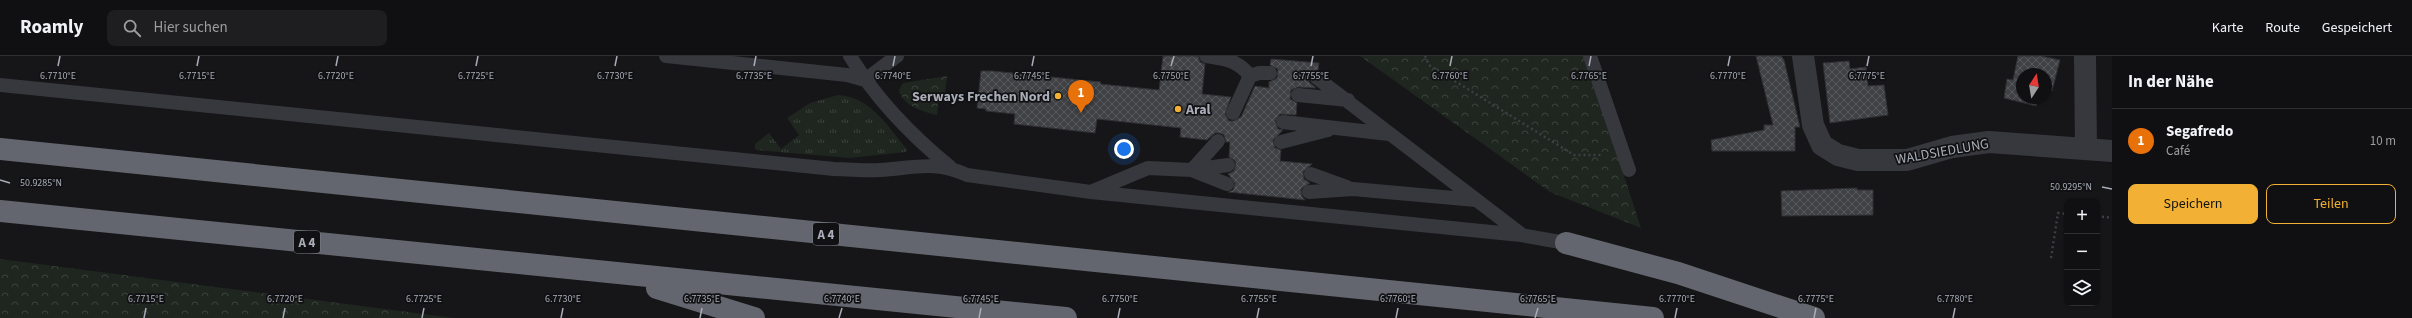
<!DOCTYPE html>
<html lang="de">
<head>
<meta charset="utf-8">
<style>
  body { margin:0; font-family:"Source Sans 3",sans-serif; background:#1e1e20; color:#f1f3f6 }
  .controls { position:absolute; right:12px; bottom:12px; display:grid; overflow:hidden; border-radius:8px; box-shadow:0 1px 3px #0004 }
  .controls button { width:36px; height:36px; display:grid; place-items:center; padding:0; border:0; border-bottom:1px solid #303032; background:#101012; color:#f1f3f6; font:20px sans-serif }
  .compass { position:absolute; left:2016px; top:12px; width:36px; height:36px; border-radius:50%; background:#101012; box-shadow:0 1px 3px #0004; rotate:12deg }
  .you { position:absolute; left:1124px; top:93px; width:14px; height:14px; margin:-10px; border:3px solid #fff; border-radius:50%; background:#1a73e8; box-shadow:0 0 0 6px #1a73e833 }
  .badge { display:grid; place-items:center; width:26px; height:26px; border-radius:50%; background:#f2b134; color:#fff; font-size:13px; font-weight:700 }
  .pin { position:absolute; translate:-50% -33px; filter:drop-shadow(0 1px 2px #0008) }
  .pin::after { content:''; position:absolute; top:21px; width:14px; height:12px; background:inherit; clip-path:polygon(0 0,100% 0,50% 100%) }
  .list { margin:0; padding:0; list-style:none }
  h2 { display:flex; justify-content:space-between; align-items:center; height:52px; margin:0; padding:0 16px; font-size:17px }
  h2 small { font-size:13px; font-weight:400; color:#9c9d9f }
  .list li { display:grid; grid-template-columns:26px 1fr auto; gap:12px; align-items:center; box-sizing:border-box; height:64px; padding:0 16px; border-top:1px solid #303032 }
  .list b { display:block; font-size:15px; white-space:nowrap }
  .list p { margin:0; font-size:13px; white-space:nowrap; color:#9c9d9f }
  .list em { font-size:13px; font-style:normal; color:#9c9d9f }
  .actions { display:flex; gap:8px; padding:12px 16px }
  .actions a { flex:1; padding:9px 0; border:1px solid #f2b134; border-radius:8px; text-align:center; font-size:14px; color:#f2b134 }
  .actions .main { background:#f2b134; color:#111 }
  .icon { flex:none; width:22px; height:22px; fill:none; stroke:currentColor; stroke-width:2; stroke-linecap:round; stroke-linejoin:round }
  .map { position:relative; flex:none; width:2112px; height:262px; overflow:hidden }
  header { display:flex; align-items:center; gap:24px; box-sizing:border-box; height:56px; padding:0 20px; background:#101012; border-bottom:1px solid #303032 }
  header strong { font-size:19px }
  nav { display:flex; gap:22px; margin-inline-start:auto; font-size:14px }
  .search { width:280px; height:36px; background:#1e1e20; display:flex; align-items:center; gap:10px; box-sizing:border-box; padding:0 14px; border-radius:8px; color:#9c9d9f; font-size:15px }
  main { display:flex }
  aside { flex:1; background:#101012 }
  .map>svg:first-child { display:block }
</style>
</head>
<body>
<header>
<strong>Roamly</strong>
<div class="search"><svg class="icon" aria-label="search" viewBox="0 0 24 24"><circle cx="10" cy="10" r="6"/><path d="M15 15l6 6"/></svg>Hier suchen</div>
<nav><a>Karte</a><a>Route</a><a>Gespeichert</a></nav>
</header>
<main>
<div class="map">
<svg width="2112" height="262" viewBox="0 0 2112 262">
  <defs>
    <pattern id="grass-tufts" width="24" height="20" patternUnits="userSpaceOnUse"><rect width="24" height="20" fill="#1e261f"/><path d="M3 7l-1-3M5 7V3M7 7l1-3M15 17l-1-3M17 17v-4M19 17l1-3" fill="none" stroke="#3c433d"/></pattern>
    <pattern id="forest-crowns" width="20" height="18" patternUnits="userSpaceOnUse"><rect width="20" height="18" fill="#1e261f"/><path d="M2 6a3 3 0 1 1 6 0M12 15a3 3 0 1 1 6 0" fill="none" stroke="#3c433d"/></pattern>
    <pattern id="building-cross-hatch" width="8" height="8" patternUnits="userSpaceOnUse"><rect width="8" height="8" fill="#404145"/><path d="M0 0l8 8M0 8l8-8" fill="none" stroke="#595a5e"/></pattern>
  </defs>
  <rect width="100%" height="100%" fill="#161618"/>
  <path fill="url(#grass-tufts)" d="M 838,39 C 871,41 887,70 907,93 L 906,96 L 850,102 L 756,94 L 755,92 L 755,88 L 769,77 L 781,93 L 799,79 L 787,62 L 810,47 Z"/>
  <path fill="url(#forest-crowns)" d="M 1360,0 L 1585,0 L 1641,172 L 1550,136 Z
    M 947,20 L 944,45 L 938,47 L 937,59 C 923,56 903,50 899,34 L 903,27 Z
    M 0,203 L 454,262 L 0,262 Z"/>
  <path fill="url(#building-cross-hatch)" stroke="#303034" d="M 1163,0 L 1198,0 L 1200,6 L 1205,8 L 1202,38 L 1231,41 L 1225,58 L 1229,65 L 1233,65 L 1241,61 L 1255,30 L 1269,32 L 1269,26 L 1277,22 L 1278,13 L 1270,9 L 1271,3 L 1319,7 L 1318,14 L 1311,17 L 1309,21 L 1309,26 L 1316,32 L 1298,31 L 1291,34 L 1290,43 L 1297,47 L 1296,59 L 1280,58 L 1275,65 L 1278,73 L 1283,74 L 1273,84 L 1275,92 L 1281,94 L 1280,105 L 1312,108 L 1303,116 L 1304,123 L 1310,127 L 1301,133 L 1302,140 L 1305,144 L 1228,136 L 1233,134 L 1235,127 L 1228,118 L 1234,115 L 1236,107 L 1234,104 L 1229,101 L 1230,86 L 1226,86 L 1224,79 L 1220,77 L 1215,77 L 1207,84 L 1180,81 L 1181,72 L 1097,63 L 1095,77 L 1014,68 L 1015,58 L 986,55 L 986,53 L 977,52 L 981,15 L 992,15 L 1101,26 L 1100,28 L 1159,34 Z
    M 1756,0 L 1781,0 L 1784,4 L 1800,71 L 1795,71 L 1795,95 L 1712,95 L 1711,84 L 1764,74 L 1764,69 L 1773,69 Z
    M 2018,0 L 2041,0 L 2060,4 L 2052,35 L 2046,33 L 2046,18 L 2022,18 L 2022,42 L 2038,42 L 2036,50 L 2004,42 L 2007,23 L 2013,24 Z
    M 1849,5 L 1850,13 L 1866,11 L 1868,30 L 1884,29 L 1888,59 L 1830,67 L 1823,7 Z
    M 1857,132 L 1857,134 L 1873,134 L 1873,159 L 1782,160 L 1781,135 Z"/>
  <g fill="none" stroke-linecap="round" stroke-linejoin="round">
    <path stroke="#3d3f44" stroke-width="2.5" stroke-dasharray="2 3" stroke-linecap="butt" d="M 1425,0 L 1429,9 L 1574,99 L 1603,99
      M 2097,160 L 2112,162
      M 2051,202 L 2058,157 L 2067,158"/>
    <path stroke="#37383d" stroke-width="14" d="M 666,0 L 847,19 L 865,24
      M 850,0 C 876,43 912,80 950,111
      M 1206,0 C 1225,3 1238,4 1250,20
      M 1590,0 L 1629,114
      M 1317,22 L 1521,178
      M 865,24 L 897,0
      M 0,29 L 834,113 C 849,113 865,115 880,114 C 914,112 935,104 967,119 L 1091,136 L 1521,179 L 1566,187
      M 1298,39 L 1348,44
      M 1233,57 L 1250,20 L 1259,17 L 1270,17
      M 1283,66 L 1389,78
      M 1281,86 L 1328,74
      M 1192,114 L 1218,85
      M 1194,115 L 1227,128
      M 1311,118 L 1347,131
      M 1093,135 L 1148,112 L 1192,114 L 1228,109
      M 1309,136 L 1353,133 L 1476,144"/>
    <path stroke="#37383d" stroke-width="22" d="M 1803,0 L 1813,69 L 1822,89 L 1838,99 L 1858,104 L 1907,104 L 1952,91 L 1989,86 L 2112,95
      M 2085,0 L 2086,92"/>
    <path stroke="#63666e" stroke-width="22" d="M 0,93 L 1653,262
      M 0,155 L 1066,262
      M 1566,187 L 1678,217 L 1814,262
      M 657,232 L 754,262"/>
  </g>
  <path fill="none" stroke="#a8adb8" stroke-width="1.5" d="M 58,10 L 60,0M 197,10 L 199,0M 336,10 L 338,0M 476,10 L 478,0M 615,10 L 617,0M 754,10 L 756,0M 893,10 L 895,0M 1032,10 L 1034,0M 1171,10 L 1174,0M 1311,10 L 1313,0M 1450,10 L 1452,0M 1589,10 L 1591,0M 1728,10 L 1730,0M 1867,10 L 1869,0M 0,124 L 10,127M 2102,131 L 2112,133M 144,262 L 146,252M 283,262 L 285,252M 422,262 L 424,252M 561,262 L 563,252M 700,262 L 702,252M 839,262 L 842,252M 979,262 L 981,252M 1118,262 L 1120,252M 1257,262 L 1259,252M 1396,262 L 1398,252M 1535,262 L 1538,252M 1675,262 L 1677,252M 1814,262 L 1816,252M 1953,262 L 1955,252"/>
  <g fill="#f2b134" stroke="#111113" stroke-width="1.5">
    <circle cx="1058" cy="40" r="4"/>
    <circle cx="1178" cy="53" r="4"/>
  </g>
  <g text-anchor="middle" stroke-width="3.5" stroke-linejoin="round" paint-order="stroke">
    <g fill="#111113" stroke="#7b7e86" stroke-width="1">
      <rect x="813" y="167" width="26" height="22" rx="3"/>
      <rect x="294" y="175" width="26" height="22" rx="3"/>
    </g>
    <g font-size="13" font-weight="bold" fill="#a8adb8">
      <text x="826" y="183">A 4</text>
      <text x="307" y="191">A 4</text>
    </g>
    <g font-size="14" font-weight="bold" fill="#a8adb8" stroke="#111113" text-anchor="end">
      <text x="1050" y="45">Serways Frechen Nord</text>
      <text x="1186" y="58" text-anchor="start">Aral</text>
    </g>
    <g font-size="14" fill="#a8adb8" stroke="#111113">
      <text transform="translate(1942 95) rotate(-10)" y="5">WALDSIEDLUNG</text>
    </g>
  </g>
  <g font-size="10" text-anchor="middle" fill="#a8adb8" stroke="#111113" stroke-width="3.5" stroke-linejoin="round" paint-order="stroke">
    <text x="58" y="23">6.7710°E</text>
    <text x="197" y="23">6.7715°E</text>
    <text x="336" y="23">6.7720°E</text>
    <text x="476" y="23">6.7725°E</text>
    <text x="615" y="23">6.7730°E</text>
    <text x="754" y="23">6.7735°E</text>
    <text x="893" y="23">6.7740°E</text>
    <text x="1032" y="23">6.7745°E</text>
    <text x="1171" y="23">6.7750°E</text>
    <text x="1311" y="23">6.7755°E</text>
    <text x="1450" y="23">6.7760°E</text>
    <text x="1589" y="23">6.7765°E</text>
    <text x="1728" y="23">6.7770°E</text>
    <text x="1867" y="23">6.7775°E</text>
    <text x="41" y="130">50.9285°N</text>
    <text x="2071" y="134">50.9295°N</text>
    <text x="146" y="246">6.7715°E</text>
    <text x="285" y="246">6.7720°E</text>
    <text x="424" y="246">6.7725°E</text>
    <text x="563" y="246">6.7730°E</text>
    <text x="702" y="246">6.7735°E</text>
    <text x="842" y="246">6.7740°E</text>
    <text x="981" y="246">6.7745°E</text>
    <text x="1120" y="246">6.7750°E</text>
    <text x="1259" y="246">6.7755°E</text>
    <text x="1398" y="246">6.7760°E</text>
    <text x="1538" y="246">6.7765°E</text>
    <text x="1677" y="246">6.7770°E</text>
    <text x="1816" y="246">6.7775°E</text>
    <text x="1955" y="246">6.7780°E</text>
  </g>
</svg>
<div class="controls">
<button>+</button>
<button>−</button>
<button><svg class="icon" aria-label="layers" viewBox="0 0 24 24"><path d="M12 4l9 5-9 5-9-5zM3 14l9 5 9-5"/></svg></button>
</div>
<svg class="compass" viewBox="-18 -18 36 36"><path d="M0-13l5 13h-10z" fill="#e53935"/><path d="M0 13l5-13h-10z" fill="#9c9d9f"/></svg>
<div class="you"></div>
<div class="pin badge" style="left:1081px;top:57px;background:#e8710a">1</div>
</div>
<aside>
<h2>In der Nähe<small></small></h2>
<ul class="list">
<li><span class="badge" style="background:#e8710a">1</span><div><b>Segafredo</b><p>Café</p></div><em>10 m</em></li>
</ul>
<div class="actions"><a class="main">Speichern</a><a>Teilen</a></div>
</aside>
</main>
</body>
</html>
